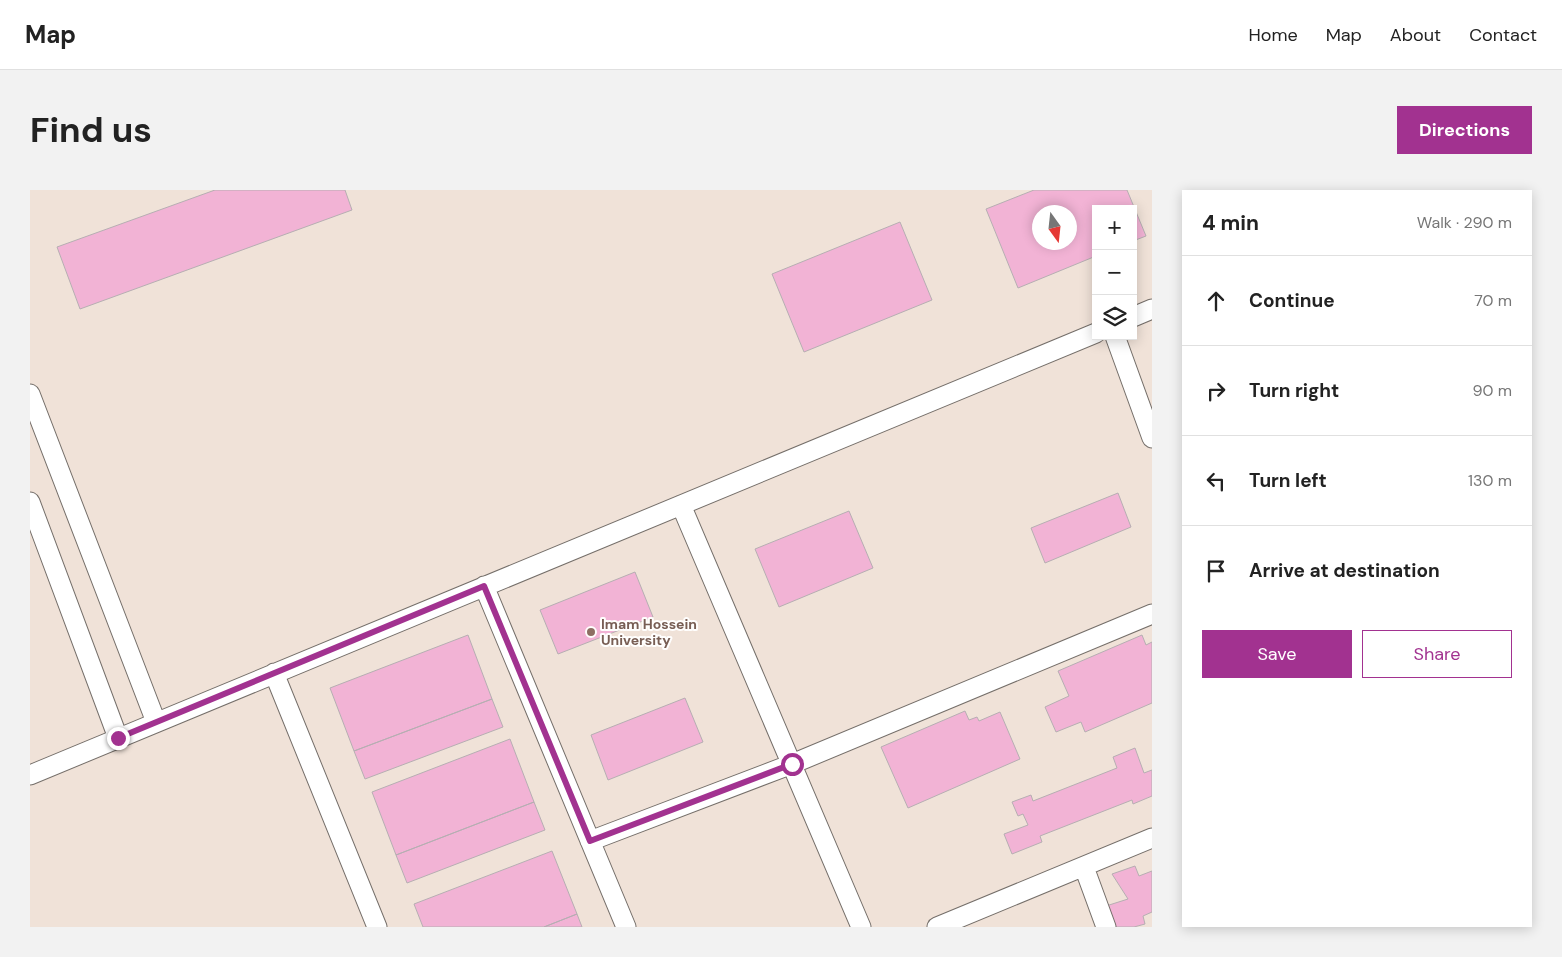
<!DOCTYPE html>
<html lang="en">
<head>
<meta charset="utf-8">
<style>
  body { margin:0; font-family:"DM Sans",sans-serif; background:#f2f2f2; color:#222 }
  .controls { position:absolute; right:15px; top:15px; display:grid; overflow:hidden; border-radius:0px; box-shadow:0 2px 12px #0003 }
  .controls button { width:45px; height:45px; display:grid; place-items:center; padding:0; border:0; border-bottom:1px solid #e0e0e0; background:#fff; color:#222; font:25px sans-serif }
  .compass { position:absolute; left:1002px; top:15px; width:45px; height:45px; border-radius:50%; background:#fff; box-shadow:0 2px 12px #0003; rotate:165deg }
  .stop { position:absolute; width:15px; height:15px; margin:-11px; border:4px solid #a23290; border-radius:50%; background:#fff }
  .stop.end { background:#a23290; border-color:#fff; box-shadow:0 1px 5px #0008 }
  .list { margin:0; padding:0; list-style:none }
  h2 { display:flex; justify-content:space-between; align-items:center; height:65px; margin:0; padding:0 20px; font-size:21px }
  h2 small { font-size:16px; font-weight:400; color:#767676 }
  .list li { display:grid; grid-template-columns:32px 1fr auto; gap:15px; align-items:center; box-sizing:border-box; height:90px; padding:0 20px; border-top:1px solid #e0e0e0 }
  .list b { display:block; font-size:19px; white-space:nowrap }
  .list em { font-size:16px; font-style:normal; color:#767676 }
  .actions { display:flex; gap:10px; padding:15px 20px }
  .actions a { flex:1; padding:11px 0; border:1px solid #a23290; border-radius:0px; text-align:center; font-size:18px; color:#a23290 }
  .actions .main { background:#a23290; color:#fff }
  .icon { flex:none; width:28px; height:28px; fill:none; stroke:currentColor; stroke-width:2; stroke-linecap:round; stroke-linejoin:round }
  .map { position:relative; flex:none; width:1122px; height:737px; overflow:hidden; border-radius:0px }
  header { display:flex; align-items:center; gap:30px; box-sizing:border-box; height:70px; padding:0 25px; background:#fff; border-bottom:1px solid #e0e0e0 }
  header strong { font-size:24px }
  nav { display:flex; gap:28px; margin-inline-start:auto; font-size:18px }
  .intro { display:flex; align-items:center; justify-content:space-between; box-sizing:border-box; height:120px; padding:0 30px }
  h1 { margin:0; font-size:35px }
  .button { padding:12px 22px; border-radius:0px; background:#a23290; color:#fff; font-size:18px; font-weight:700 }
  main { display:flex; gap:30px; padding:0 30px }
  aside { flex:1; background:#fff; border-radius:0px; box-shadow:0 2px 12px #0003 }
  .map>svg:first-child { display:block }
</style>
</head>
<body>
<header>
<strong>Map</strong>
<nav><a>Home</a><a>Map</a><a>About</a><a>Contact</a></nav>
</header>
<div class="intro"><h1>Find us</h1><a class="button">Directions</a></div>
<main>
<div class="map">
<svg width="1122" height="737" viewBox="0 0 1122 737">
  <rect width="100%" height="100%" fill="#f6efea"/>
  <path fill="#f0e2d8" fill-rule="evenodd" d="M 0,0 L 1122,0 L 1122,737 L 0,737 ZM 1066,19 L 1103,19 L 1103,146 L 1066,146 ZM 1009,22 L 1040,22 L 1040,52 L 1009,52 Z"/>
  <path fill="#f2b3d5" stroke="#b6aeb2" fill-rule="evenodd" d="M 185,0 L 315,0 L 322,20 L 50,119 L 27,57 Z
    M 1004,0 L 1097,0 L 1116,46 L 1103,51 L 1103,19 L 1066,19 L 1066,66 L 988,98 L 956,19 ZM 1009,22 L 1040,22 L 1040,52 L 1009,52 Z
    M 870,32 L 902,110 L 774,162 L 742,84 Z
    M 1088,303 L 1101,337 L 1015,373 L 1001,338 Z
    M 819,321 L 843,378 L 749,417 L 725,359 Z
    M 605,382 L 623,427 L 528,464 L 510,420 Z
    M 438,445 L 462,509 L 324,561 L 300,498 Z
    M 1112,445 L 1116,455 L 1122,452 L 1122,513 L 1055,542 L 1051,532 L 1026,542 L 1015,517 L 1039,506 L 1028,481 Z
    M 655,508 L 673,552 L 578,590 L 561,545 Z
    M 462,509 L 473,537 L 335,589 L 324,561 Z
    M 935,521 L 939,530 L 947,527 L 949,531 L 970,522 L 990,569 L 878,618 L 851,557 Z
    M 480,549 L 504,612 L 366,665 L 342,602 Z
    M 1105,558 L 1114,583 L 1122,580 L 1122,606 L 1103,614 L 1102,610 L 1010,646 L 1012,652 L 982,664 L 974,644 L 998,635 L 993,624 L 988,626 L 982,612 L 1001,605 L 1003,611 L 1087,578 L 1083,567 Z
    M 504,612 L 515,640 L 377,693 L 366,665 Z
    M 522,661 L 547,724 L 514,737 L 393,737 L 384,714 Z
    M 1105,676 L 1109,686 L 1122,681 L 1122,722 L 1113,726 L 1115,734 L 1104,737 L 1085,737 L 1076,716 L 1098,709 L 1082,684 Z
    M 547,724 L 552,737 L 514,737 Z"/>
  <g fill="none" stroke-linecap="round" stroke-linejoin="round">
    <g stroke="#756f6a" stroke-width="21">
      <path id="minor" d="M 1103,127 L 1122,119
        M 1085,146 L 1122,248
        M 0,204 L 126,532
        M 0,312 L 88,548
        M 651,315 L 831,737
        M 454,396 L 596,737
        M 244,483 L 347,737
        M 0,585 L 1066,143
        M 560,651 L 762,574 L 1122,424
        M 1054,677 L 1076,737
        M 907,737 L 1122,648"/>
    </g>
    <use href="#minor" stroke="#fff" stroke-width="19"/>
  </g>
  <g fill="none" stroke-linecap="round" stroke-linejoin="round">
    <path stroke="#a23290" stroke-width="6" d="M 88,548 L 454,396 L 560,651 L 762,574"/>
  </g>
  <circle fill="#8d6e63" stroke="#fffefd" stroke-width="2" cx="561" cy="442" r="5"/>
  <g text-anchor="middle" stroke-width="4" stroke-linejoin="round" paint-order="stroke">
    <g font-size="14" font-weight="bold" fill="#785e54" stroke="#fffefd" text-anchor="start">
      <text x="571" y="439">Imam Hossein<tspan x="571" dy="16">University</tspan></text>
    </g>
  </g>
</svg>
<div class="controls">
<button>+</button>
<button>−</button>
<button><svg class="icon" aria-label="layers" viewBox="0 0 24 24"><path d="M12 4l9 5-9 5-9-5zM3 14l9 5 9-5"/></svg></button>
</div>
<svg class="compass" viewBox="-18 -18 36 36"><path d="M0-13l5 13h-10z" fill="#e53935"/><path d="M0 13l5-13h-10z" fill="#767676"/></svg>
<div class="stop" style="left:762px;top:574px"></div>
<div class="stop end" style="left:88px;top:548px"></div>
</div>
<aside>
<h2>4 min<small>Walk · 290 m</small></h2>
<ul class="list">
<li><svg class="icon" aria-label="ahead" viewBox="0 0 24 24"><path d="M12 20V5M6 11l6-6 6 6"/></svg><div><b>Continue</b></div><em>70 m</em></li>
<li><svg class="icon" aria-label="right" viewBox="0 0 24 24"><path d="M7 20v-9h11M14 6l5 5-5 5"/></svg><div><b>Turn right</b></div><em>90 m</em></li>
<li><svg class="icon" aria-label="left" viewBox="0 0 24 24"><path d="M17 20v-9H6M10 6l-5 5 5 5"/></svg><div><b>Turn left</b></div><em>130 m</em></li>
<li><svg class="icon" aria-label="arrive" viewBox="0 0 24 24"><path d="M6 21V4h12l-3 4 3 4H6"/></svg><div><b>Arrive at destination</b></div></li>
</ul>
<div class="actions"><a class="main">Save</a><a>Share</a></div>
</aside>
</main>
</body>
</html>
